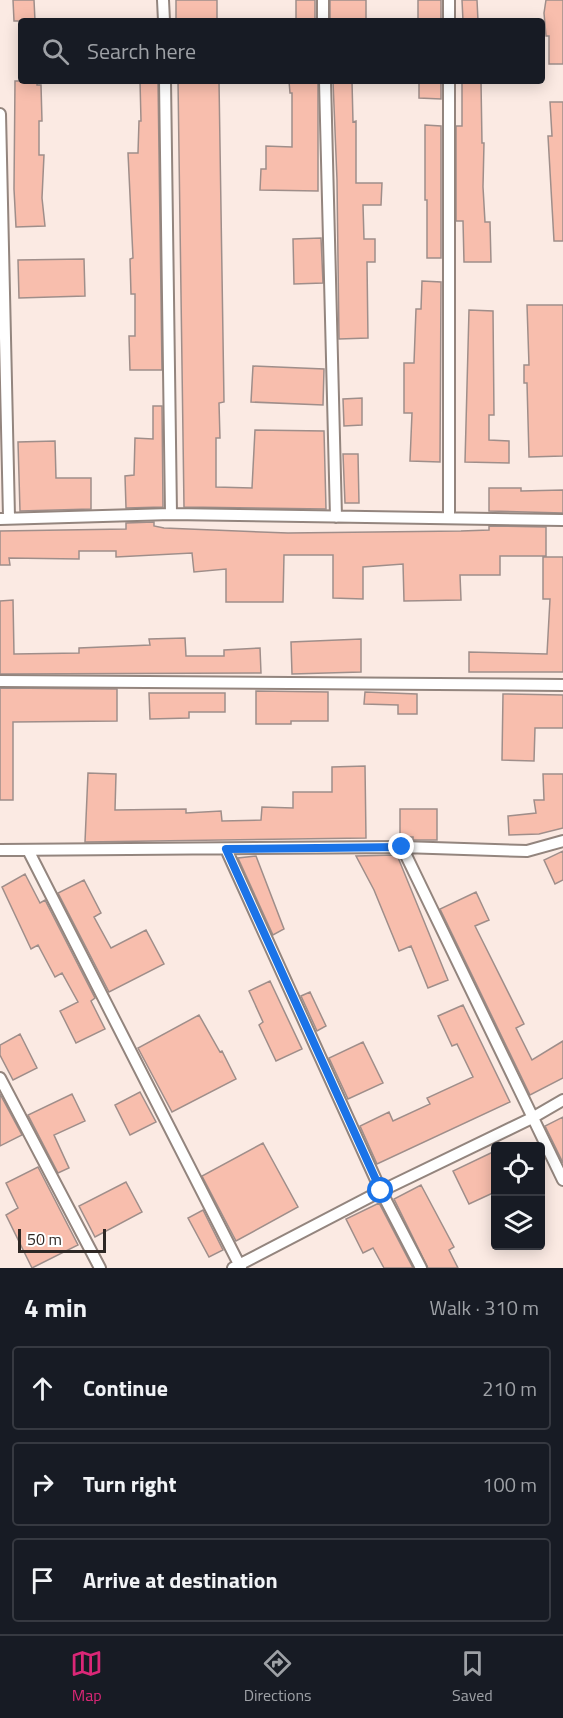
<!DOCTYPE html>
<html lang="en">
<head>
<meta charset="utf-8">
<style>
  body { margin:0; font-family:"Titillium Web",sans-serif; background:#20242c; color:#f1f3f6 }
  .controls { position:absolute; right:18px; bottom:18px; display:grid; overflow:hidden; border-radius:6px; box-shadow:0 3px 15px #0003 }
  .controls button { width:54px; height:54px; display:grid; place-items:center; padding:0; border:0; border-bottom:2px solid #363941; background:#171b24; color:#f1f3f6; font:30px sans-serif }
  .scale { position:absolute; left:18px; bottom:15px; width:88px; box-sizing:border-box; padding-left:6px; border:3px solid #2e2825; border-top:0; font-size:16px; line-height:21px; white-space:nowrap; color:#2e2825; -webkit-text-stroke:4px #fff; paint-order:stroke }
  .stop { position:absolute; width:18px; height:18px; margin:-14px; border:4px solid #1a73e8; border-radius:50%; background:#fff }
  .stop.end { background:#1a73e8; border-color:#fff; box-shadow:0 2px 6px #0008 }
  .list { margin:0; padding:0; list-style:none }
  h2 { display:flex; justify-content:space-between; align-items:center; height:78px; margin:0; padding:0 24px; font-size:26px }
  h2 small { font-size:20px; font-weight:400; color:#9ea1a6 }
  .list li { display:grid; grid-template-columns:39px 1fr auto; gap:18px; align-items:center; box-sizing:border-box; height:84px; margin:0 12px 12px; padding:0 12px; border:2px solid #363941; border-radius:6px }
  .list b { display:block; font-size:22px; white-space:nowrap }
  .list em { font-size:20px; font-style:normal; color:#9ea1a6 }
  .icon { flex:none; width:33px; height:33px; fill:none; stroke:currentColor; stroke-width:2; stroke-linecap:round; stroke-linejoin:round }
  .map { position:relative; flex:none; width:563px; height:1268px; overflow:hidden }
  .search { position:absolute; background:#171b24; box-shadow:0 3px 15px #0003; left:18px; right:18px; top:18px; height:66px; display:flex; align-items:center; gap:15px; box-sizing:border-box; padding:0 21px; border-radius:6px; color:#9ea1a6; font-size:22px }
  .sheet { height:366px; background:#171b24 }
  nav { display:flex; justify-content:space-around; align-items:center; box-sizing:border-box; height:84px; border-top:2px solid #363941; background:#171b24; font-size:16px; color:#9ea1a6 }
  nav a { display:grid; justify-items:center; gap:3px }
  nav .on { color:#db2777 }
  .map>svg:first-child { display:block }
</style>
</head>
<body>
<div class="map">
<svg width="563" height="1268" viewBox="0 0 563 1268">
  <rect width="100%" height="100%" fill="#fbeae3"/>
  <path fill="#f8bead" stroke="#9f8e8a" stroke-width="1.5" d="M 13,0 L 34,0 L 35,21 L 14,21 Z
    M 176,0 L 217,0 L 217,21 L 176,21 Z
    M 296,0 L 315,0 L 315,21 L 296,21 Z
    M 330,0 L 366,0 L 366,21 L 330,21 Z
    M 418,0 L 441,0 L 441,21 L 418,21 Z
    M 462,0 L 477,0 L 478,21 L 463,21 Z
    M 546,0 L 563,0 L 563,64 L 549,64 L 549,36 L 546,36 L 544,13 Z
    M 15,81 L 37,81 L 37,85 L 41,85 L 42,121 L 39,121 L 39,155 L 44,155 L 42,198 L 45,226 L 16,227 L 14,189 Z
    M 140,81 L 158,81 L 162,370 L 130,370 L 129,336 L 135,336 L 135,294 L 131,294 L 130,259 L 133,258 L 128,153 L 138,153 L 139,121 L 141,121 Z
    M 178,81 L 219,81 L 224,402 L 219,403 L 220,438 L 216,438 L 216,487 L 252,488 L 255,430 L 324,431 L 326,509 L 184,507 Z
    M 289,81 L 318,81 L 318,191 L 260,190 L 261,169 L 266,169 L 266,146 L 292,147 L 292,93 L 290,93 Z
    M 333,81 L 352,81 L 353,122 L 356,121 L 356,183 L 382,183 L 381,205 L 363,205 L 364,239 L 375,239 L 375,262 L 367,262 L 368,338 L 339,339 L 337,180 Z
    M 419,81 L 441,81 L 441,99 L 419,98 Z
    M 462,81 L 481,81 L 482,143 L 484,143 L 483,187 L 485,222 L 490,222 L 491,262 L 464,262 L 463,221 L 456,221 L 456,126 L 462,126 Z
    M 550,102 L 563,102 L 563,241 L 554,241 L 548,136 L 552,136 Z
    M 425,125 L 441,126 L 441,258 L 427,258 L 427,200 L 425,200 Z
    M 321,238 L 323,283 L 294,284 L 293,239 Z
    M 84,259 L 85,296 L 19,298 L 18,260 Z
    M 422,281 L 441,282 L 440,462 L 410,461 L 412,413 L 404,413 L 404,363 L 414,363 L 416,309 L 421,309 Z
    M 527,305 L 563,305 L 563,456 L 529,457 L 527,383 L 524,383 L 524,365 L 529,365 Z
    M 469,310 L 493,311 L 494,415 L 489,415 L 489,440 L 509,441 L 509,463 L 465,462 Z
    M 253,366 L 324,369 L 323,405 L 251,402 Z
    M 362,398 L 362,425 L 344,426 L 343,399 Z
    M 153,406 L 162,406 L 163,507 L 126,508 L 125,476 L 134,475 L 135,438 L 153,439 Z
    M 55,441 L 56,478 L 91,478 L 91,509 L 20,511 L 18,442 Z
    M 343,454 L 358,454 L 359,503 L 345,503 Z
    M 489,488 L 521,488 L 521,491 L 563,490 L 563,513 L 489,511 Z
    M 154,522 L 154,526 L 164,528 L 288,533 L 461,531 L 489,530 L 489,526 L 546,527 L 546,556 L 500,556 L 500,575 L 460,575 L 461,600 L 404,601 L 403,564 L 363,567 L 363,599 L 333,598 L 333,555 L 284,555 L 283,602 L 226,602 L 226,569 L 194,572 L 192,553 L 116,557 L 116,551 L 79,551 L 79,559 L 9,558 L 10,565 L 0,565 L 0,531 L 126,529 L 126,523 Z
    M 543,557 L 563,557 L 563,672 L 469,672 L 469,652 L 547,654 L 550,599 L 543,599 Z
    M 13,600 L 14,654 L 79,653 L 79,648 L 150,645 L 149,639 L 185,638 L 186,656 L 224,656 L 224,650 L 260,648 L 261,673 L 0,674 L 0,601 Z
    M 361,639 L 361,672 L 292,674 L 291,642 Z
    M 0,688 L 117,689 L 117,721 L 13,722 L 13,800 L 0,800 Z
    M 256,691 L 328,692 L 328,721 L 291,721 L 291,724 L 256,724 Z
    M 365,692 L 417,694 L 417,714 L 398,714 L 398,705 L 364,704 Z
    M 149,693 L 225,693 L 225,712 L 189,712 L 189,718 L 150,719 Z
    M 503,694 L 563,695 L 563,728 L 535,728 L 534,761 L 502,760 Z
    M 365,766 L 366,838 L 85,842 L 88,773 L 116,774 L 115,810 L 186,809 L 186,813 L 221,811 L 222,821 L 261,820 L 262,807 L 293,808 L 293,792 L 332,792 L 332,767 Z
    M 543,774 L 563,774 L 563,828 L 539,834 L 509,835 L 508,816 L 536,813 L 534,800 L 544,800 Z
    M 400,809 L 437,809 L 437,840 L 413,840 L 413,837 L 400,837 Z
    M 563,851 L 563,880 L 555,884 L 544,860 Z
    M 397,855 L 448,980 L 428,988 L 411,946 L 399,951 L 374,890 L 356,856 Z
    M 256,856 L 284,929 L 273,935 L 238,858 Z
    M 25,874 L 40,903 L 45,900 L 95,998 L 91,1001 L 105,1029 L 76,1043 L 60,1011 L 78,1002 L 62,973 L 55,977 L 38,945 L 31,949 L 2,887 Z
    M 84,880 L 101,913 L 94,917 L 111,948 L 146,930 L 164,964 L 109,992 L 58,893 Z
    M 476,892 L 489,920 L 475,926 L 524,1024 L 516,1028 L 532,1060 L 563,1041 L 563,1078 L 530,1095 L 440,909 Z
    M 270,981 L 302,1049 L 276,1061 L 259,1025 L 263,1022 L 249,991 Z
    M 310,992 L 326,1026 L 317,1031 L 301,996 Z
    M 463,1005 L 510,1102 L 377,1164 L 360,1126 L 389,1112 L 393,1121 L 430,1104 L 427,1098 L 473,1077 L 457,1044 L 452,1046 L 438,1016 Z
    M 199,1015 L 220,1052 L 222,1051 L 236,1079 L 172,1112 L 138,1048 Z
    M 20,1034 L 37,1068 L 13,1080 L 0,1055 L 0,1045 Z
    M 363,1042 L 383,1083 L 348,1099 L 329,1058 Z
    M 140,1092 L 156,1122 L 130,1135 L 115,1105 Z
    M 0,1094 L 22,1135 L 0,1146 Z
    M 72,1094 L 85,1121 L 54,1135 L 69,1168 L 58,1173 L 28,1115 Z
    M 563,1117 L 563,1163 L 545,1126 Z
    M 263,1143 L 298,1207 L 236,1241 L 202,1176 Z
    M 495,1151 L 495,1192 L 469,1204 L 453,1171 Z
    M 38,1167 L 78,1245 L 32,1268 L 6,1215 L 18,1208 L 6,1183 Z
    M 126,1182 L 142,1212 L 95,1237 L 79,1206 Z
    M 421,1185 L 454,1247 L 449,1250 L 458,1268 L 428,1268 L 394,1199 Z
    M 379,1203 L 413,1268 L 384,1268 L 373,1248 L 363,1253 L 346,1219 Z
    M 203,1210 L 223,1250 L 209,1257 L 188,1218 Z"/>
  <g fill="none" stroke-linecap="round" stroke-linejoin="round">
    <g stroke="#93857e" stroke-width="14">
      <path id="minor" d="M 163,0 L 164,21
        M 323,0 L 323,21
        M 449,0 L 449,21
        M 165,81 L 171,514
        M 325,81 L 336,517
        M 449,81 L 449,518
        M 0,114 L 9,517
        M 0,519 L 171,514 L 563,520
        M 0,681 L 563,685
        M 402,847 L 563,1180
        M 226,849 L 381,1191 L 421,1268
        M 0,850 L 402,847 L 527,851 L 563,841
        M 28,850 L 241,1268
        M 0,1078 L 100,1268
        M 233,1268 L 381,1191 L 532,1118 L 563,1100"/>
    </g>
    <use href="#minor" stroke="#fff" stroke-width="10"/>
  </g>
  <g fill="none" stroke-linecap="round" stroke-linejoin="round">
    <path stroke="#1a73e8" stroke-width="8" d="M 381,1191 L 226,849 L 402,847"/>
  </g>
</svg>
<div class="controls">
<button><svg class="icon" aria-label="locate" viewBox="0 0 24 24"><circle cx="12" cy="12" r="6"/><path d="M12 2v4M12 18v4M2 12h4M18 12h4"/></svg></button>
<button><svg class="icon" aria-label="layers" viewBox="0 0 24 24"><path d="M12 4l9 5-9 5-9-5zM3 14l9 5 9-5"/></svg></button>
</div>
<div class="scale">50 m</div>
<div class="stop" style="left:381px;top:1191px"></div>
<div class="stop end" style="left:402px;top:847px"></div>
<div class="search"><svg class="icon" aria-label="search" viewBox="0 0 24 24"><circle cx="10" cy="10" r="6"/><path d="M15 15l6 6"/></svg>Search here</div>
</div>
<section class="sheet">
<h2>4 min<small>Walk · 310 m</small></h2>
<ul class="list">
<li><svg class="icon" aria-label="ahead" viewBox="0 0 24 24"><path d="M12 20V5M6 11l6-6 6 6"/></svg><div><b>Continue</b></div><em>210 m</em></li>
<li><svg class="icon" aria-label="right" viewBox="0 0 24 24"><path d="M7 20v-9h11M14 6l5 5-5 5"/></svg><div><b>Turn right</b></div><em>100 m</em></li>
<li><svg class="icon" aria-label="arrive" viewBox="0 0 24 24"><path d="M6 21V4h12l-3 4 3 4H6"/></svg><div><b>Arrive at destination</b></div></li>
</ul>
</section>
<nav>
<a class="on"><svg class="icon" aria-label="map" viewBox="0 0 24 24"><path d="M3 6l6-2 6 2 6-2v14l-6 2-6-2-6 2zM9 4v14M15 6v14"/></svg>Map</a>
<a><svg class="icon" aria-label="directions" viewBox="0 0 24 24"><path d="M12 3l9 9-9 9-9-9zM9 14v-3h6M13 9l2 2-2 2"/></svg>Directions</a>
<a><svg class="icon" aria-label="saved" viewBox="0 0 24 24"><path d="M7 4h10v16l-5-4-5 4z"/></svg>Saved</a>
</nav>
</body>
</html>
